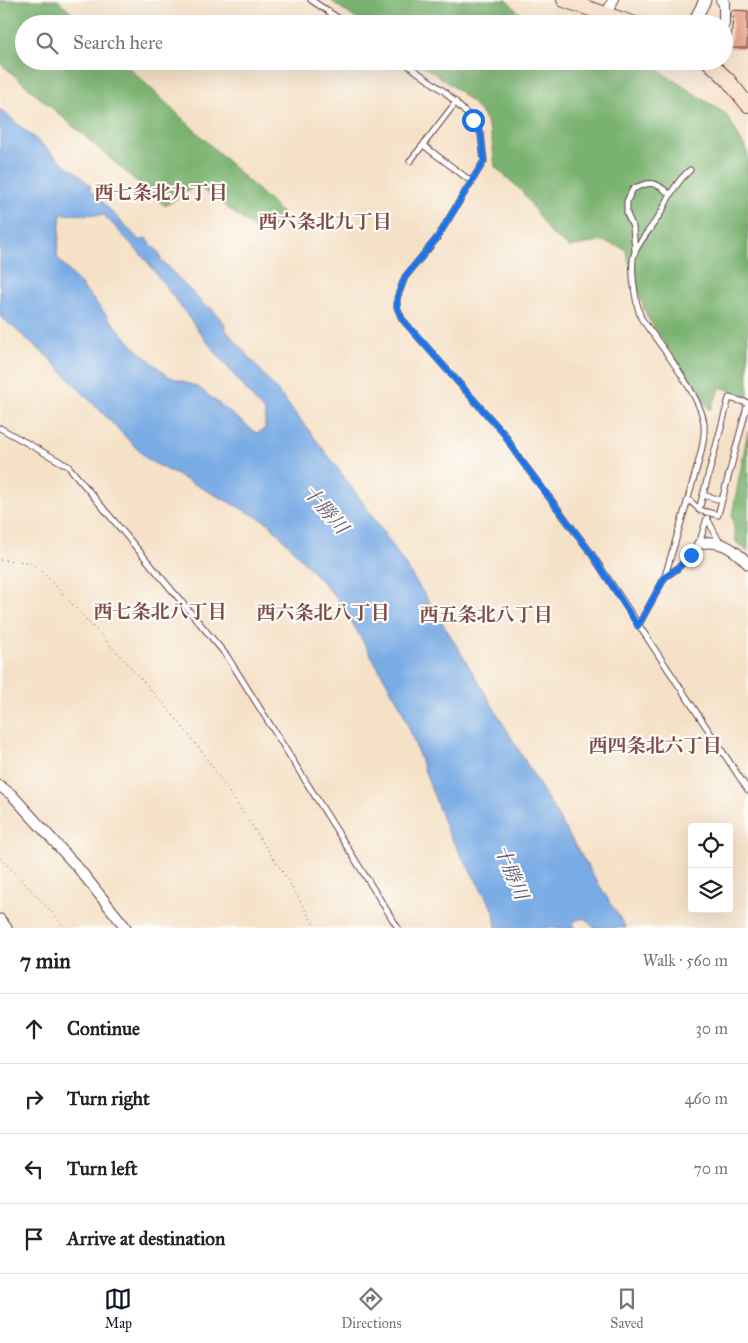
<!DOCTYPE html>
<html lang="en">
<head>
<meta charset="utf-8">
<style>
  body { margin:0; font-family:"IM FELL Great Primer","Noto Serif JP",serif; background:#f2f2f2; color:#222 }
  .controls { position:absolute; right:15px; bottom:15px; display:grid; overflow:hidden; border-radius:5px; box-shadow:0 5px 20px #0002 }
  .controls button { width:45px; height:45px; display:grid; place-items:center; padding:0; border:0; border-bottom:1px solid #e0e0e0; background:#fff; color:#222; font:25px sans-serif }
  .stop { position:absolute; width:15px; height:15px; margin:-11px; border:4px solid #1a73e8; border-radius:50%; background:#fff }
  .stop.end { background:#1a73e8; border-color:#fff; box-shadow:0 1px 5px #0008 }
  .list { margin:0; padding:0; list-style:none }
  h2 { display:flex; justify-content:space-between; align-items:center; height:65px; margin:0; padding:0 20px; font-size:21px }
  h2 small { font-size:16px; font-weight:400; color:#767676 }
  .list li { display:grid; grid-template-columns:32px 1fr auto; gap:15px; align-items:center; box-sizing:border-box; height:70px; padding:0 20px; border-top:1px solid #e0e0e0 }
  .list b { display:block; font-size:19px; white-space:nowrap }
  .list em { font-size:16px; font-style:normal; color:#767676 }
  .icon { flex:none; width:28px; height:28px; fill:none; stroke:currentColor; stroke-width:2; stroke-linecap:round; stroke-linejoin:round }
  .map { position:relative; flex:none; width:748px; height:928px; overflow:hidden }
  .search { position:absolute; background:#fff; box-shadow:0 5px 20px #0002; left:15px; right:15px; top:15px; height:55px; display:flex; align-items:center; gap:12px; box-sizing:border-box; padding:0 18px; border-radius:28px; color:#767676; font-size:19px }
  .sheet { height:345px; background:#fff }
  nav { display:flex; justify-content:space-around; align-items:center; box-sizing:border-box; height:70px; border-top:1px solid #e0e0e0; background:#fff; font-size:14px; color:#767676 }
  nav a { display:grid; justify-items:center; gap:2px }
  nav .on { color:#111827 }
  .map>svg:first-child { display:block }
</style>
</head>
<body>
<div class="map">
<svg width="748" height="928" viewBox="0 0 748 928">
  <rect width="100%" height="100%" fill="#fdfcf7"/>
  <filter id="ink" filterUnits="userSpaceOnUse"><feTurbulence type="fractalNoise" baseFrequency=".02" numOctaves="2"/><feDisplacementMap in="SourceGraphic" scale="10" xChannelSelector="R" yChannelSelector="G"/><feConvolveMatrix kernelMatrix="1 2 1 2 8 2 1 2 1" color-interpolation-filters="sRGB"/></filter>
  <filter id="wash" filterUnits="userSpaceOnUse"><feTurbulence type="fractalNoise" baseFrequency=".0096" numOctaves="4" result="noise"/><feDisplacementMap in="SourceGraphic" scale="20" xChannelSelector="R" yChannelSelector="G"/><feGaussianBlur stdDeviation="1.12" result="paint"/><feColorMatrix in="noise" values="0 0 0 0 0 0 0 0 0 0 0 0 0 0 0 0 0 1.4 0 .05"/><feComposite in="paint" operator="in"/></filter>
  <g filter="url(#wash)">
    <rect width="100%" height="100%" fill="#f5e1c7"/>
    <path fill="#7ab371" stroke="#62694e" d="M 0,0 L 58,0 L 83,24 L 24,24 L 24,61 L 122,61 L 285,216 L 265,236 L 197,185 L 165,206 L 0,63 Z
      M 330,0 L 507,0 L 518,12 L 543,24 L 363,24 Z
      M 416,61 L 644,61 L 726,114 L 748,153 L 748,398 L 721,387 L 710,410 L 647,317 L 625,249 L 603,241 L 569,247 L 550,233 L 522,191 L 495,167 C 493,152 493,135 486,121 C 471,95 440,78 416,61 Z
      M 748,431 L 748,552 L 736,542 L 732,515 Z"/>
    <path fill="#79abe5" stroke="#626588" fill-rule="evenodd" d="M 0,109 L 72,170 L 74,170 L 90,185 L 90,189 L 140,241 L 146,238 L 160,254 L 161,260 L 207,308 L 210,307 L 225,324 L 225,329 C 287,400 344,473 396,551 C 478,673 547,804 626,928 L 594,928 L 585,918 L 573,921 L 575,928 L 496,928 L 494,911 L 447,831 L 401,707 L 340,602 L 269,523 L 148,460 L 48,357 L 0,316 ZM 61,214 L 104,215 L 146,260 L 203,337 L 265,413 L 265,429 L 256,433 L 198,387 L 168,376 L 132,345 L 57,257 Z"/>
    <g id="blocks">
      <path fill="#e39980" d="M 731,10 L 748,11 L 747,48 L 730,48 L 733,17 L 731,17 Z"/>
    </g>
  </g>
  <g filter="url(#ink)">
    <use href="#blocks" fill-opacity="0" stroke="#643c42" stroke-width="1"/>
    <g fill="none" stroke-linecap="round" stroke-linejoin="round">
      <g stroke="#643c42" stroke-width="7">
        <path id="service" d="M 311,0 L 347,24
          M 402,61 L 445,92 L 473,120 L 481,134 L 484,161 L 437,238 L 405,277 L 397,298 L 397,307 L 402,319 L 505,435 L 515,452 L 591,553 L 748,790
          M 456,102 L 423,145 L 472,182
          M 410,161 L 423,145
          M 635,251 L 633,227 L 627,214 L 627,201 L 633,189 C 649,181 656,181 669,194
          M 729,398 L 748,403 L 718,515 L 699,510 Z
          M 0,428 L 68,466 L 227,656 L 398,928
          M 703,495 L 721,500
          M 688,499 C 693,478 706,445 704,424 C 702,397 658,342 641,318 C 636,304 628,263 636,250 C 643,236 654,225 662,211 C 670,195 676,182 690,170
          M 665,576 L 688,499 L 700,510
          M 638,626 L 665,577 L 678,568 L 691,555 L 699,544 L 707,518 L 720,543"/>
      </g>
      <g stroke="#643c42" stroke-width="12">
        <path id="minor" d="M 721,0 L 724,2 L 724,24
          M 607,14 L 613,0
          M 699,544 C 719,538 735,549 748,564
          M 0,786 L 12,795 L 79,869 L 126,928"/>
      </g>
      <g stroke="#643c42" stroke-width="13">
        <path id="tertiary" d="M 693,24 L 705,0
          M 0,920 L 6,928"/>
      </g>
      <g stroke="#643c42" stroke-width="16">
        <path id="secondary" d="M 564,0 L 635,24
          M 708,61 L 727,79 L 748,105"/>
      </g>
      <path stroke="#643c42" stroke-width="1" stroke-dasharray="1 4" stroke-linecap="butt" d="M 644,16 L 665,24
        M 0,560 L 28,562 L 39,568 L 166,706 L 203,753 L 286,877 L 316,928
        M 0,858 L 49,909 L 65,928"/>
      <use href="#service" stroke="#fff" stroke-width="5"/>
      <use href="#minor" stroke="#fff" stroke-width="10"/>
      <use href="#tertiary" stroke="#fff" stroke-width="11"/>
      <use href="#secondary" stroke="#fce5d0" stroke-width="14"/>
    </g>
  </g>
  <g fill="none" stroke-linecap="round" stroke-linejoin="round" filter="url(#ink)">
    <path stroke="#1a73e8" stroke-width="6" d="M 473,120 L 481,134 L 484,161 L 437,238 L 405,277 L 397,298 L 397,307 L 402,319 L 505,435 L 515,452 L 591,553 L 638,626 L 665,577 L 678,568 L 691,555"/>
  </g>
  <g text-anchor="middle" stroke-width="4.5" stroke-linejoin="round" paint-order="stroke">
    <g font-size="19" font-weight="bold" fill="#804a49" stroke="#fdfcf7">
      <text x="161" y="199">西七条北九丁目</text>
      <text x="325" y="228">西六条北九丁目</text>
      <text x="160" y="618">西七条北八丁目</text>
      <text x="323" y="619">西六条北八丁目</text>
      <text x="486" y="621">西五条北八丁目</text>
      <text x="655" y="752">西四条北六丁目</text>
    </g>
    <g font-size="19" font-style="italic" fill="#5d5775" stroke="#fdfcf7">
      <text transform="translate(326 509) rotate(49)" y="7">十勝川</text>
      <text transform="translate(512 872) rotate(67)" y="7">十勝川</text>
    </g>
  </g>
</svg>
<div class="controls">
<button><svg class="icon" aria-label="locate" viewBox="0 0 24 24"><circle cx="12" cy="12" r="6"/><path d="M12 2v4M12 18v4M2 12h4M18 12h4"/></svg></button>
<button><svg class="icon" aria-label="layers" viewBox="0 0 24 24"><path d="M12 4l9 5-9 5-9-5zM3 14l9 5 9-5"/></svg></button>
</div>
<div class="stop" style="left:473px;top:120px"></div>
<div class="stop end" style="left:691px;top:555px"></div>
<div class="search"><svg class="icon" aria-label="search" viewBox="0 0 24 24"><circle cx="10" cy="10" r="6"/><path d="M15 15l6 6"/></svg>Search here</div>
</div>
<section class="sheet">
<h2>7 min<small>Walk · 560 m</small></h2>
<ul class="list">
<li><svg class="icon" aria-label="ahead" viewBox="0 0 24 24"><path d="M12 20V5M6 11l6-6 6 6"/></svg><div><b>Continue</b></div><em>30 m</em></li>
<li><svg class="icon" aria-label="right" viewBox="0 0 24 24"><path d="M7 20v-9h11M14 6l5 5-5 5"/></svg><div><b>Turn right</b></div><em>460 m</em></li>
<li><svg class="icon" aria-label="left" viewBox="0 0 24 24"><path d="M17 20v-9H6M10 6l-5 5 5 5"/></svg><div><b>Turn left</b></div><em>70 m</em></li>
<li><svg class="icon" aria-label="arrive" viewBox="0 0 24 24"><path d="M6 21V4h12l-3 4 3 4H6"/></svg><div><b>Arrive at destination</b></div></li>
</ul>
</section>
<nav>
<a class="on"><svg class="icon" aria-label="map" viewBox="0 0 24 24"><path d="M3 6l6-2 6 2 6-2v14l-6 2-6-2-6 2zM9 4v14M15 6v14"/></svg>Map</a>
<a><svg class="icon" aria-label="directions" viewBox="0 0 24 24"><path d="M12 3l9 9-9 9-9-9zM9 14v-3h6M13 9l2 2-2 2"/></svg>Directions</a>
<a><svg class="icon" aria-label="saved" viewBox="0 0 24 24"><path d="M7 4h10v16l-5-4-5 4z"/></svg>Saved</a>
</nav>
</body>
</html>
